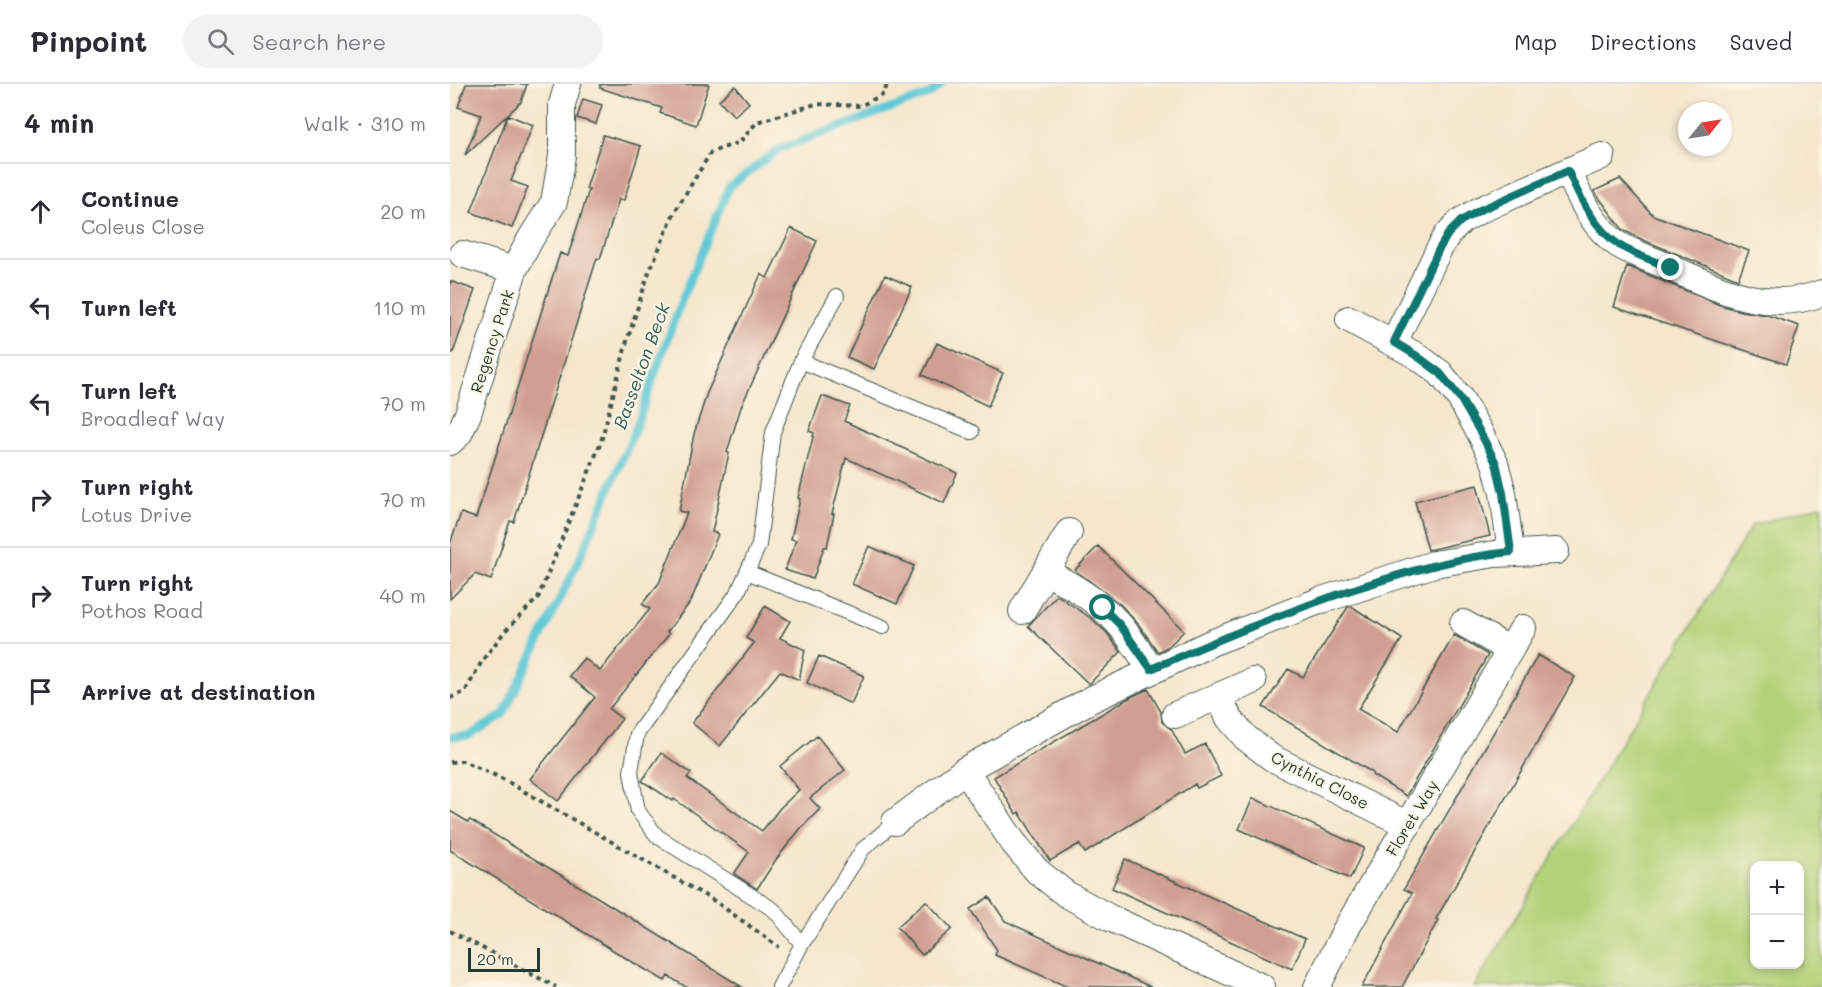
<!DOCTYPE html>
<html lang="en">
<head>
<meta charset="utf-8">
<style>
  body { margin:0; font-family:Mali,sans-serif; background:#f2f2f3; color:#2b2b33 }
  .controls { position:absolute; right:18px; bottom:18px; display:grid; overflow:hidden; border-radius:12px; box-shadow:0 3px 9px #0003 }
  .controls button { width:54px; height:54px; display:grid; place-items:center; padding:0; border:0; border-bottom:2px solid #e1e1e2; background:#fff; color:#2b2b33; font:30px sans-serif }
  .compass { position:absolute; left:1228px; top:18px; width:54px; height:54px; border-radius:50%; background:#fff; box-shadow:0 3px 9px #0003; rotate:60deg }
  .scale { position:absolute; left:18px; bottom:15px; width:72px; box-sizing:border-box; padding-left:6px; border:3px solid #1f3d34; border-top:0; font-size:16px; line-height:21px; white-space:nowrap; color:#1f3d34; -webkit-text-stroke:4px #fcf5e5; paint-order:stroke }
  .stop { position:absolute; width:18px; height:18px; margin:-14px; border:4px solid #0f766e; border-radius:50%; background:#fff }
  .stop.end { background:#0f766e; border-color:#fff; box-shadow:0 2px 6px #0008 }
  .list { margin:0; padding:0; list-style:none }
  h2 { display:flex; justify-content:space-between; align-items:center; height:78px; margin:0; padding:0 24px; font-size:26px }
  h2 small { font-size:20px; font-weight:400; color:#7c7c81 }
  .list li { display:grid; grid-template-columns:39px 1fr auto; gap:18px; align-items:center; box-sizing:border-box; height:96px; padding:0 24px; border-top:2px solid #e1e1e2 }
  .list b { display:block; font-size:22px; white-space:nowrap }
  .list p { margin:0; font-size:20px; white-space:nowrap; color:#7c7c81 }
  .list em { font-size:20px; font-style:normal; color:#7c7c81 }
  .icon { flex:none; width:33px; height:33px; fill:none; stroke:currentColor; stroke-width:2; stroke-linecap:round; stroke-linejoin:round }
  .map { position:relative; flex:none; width:1372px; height:903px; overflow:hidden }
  header { display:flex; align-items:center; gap:36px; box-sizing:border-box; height:84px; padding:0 30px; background:#fff; border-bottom:2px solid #e1e1e2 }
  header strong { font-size:28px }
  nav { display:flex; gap:33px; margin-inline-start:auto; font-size:21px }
  .search { width:420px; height:54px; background:#f2f2f3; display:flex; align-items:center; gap:15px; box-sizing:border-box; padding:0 21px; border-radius:33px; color:#7c7c81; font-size:22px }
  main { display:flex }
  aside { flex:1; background:#fff }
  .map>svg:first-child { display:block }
</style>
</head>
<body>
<header>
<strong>Pinpoint</strong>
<div class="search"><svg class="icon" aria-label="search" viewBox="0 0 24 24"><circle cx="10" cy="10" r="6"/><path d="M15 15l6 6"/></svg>Search here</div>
<nav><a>Map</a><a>Directions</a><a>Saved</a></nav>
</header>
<main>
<aside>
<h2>4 min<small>Walk · 310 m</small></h2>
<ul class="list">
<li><svg class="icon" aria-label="ahead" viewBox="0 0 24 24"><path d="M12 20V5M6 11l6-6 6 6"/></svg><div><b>Continue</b><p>Coleus Close</p></div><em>20 m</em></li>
<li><svg class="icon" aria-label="left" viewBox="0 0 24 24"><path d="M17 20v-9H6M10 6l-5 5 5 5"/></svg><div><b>Turn left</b></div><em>110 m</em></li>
<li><svg class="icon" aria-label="left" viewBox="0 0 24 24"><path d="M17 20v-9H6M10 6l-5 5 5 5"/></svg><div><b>Turn left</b><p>Broadleaf Way</p></div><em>70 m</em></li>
<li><svg class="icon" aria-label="right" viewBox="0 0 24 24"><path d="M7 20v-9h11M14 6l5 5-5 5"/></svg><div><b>Turn right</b><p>Lotus Drive</p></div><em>70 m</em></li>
<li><svg class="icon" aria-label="right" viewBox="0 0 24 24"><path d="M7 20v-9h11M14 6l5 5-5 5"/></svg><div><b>Turn right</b><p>Pothos Road</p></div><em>40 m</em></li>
<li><svg class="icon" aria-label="arrive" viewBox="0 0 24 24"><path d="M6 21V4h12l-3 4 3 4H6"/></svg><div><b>Arrive at destination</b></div></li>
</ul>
</aside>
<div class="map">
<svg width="1372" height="903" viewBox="0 0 1372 903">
  <rect width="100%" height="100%" fill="#fcf5e5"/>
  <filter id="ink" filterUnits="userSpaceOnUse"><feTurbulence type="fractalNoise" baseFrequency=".0167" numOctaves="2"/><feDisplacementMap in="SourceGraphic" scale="12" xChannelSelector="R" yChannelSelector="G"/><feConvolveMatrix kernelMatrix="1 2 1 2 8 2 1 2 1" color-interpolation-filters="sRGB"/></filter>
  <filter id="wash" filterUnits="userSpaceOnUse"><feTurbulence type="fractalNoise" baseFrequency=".008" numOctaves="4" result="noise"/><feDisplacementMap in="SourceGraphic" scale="24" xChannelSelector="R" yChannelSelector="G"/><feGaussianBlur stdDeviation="1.35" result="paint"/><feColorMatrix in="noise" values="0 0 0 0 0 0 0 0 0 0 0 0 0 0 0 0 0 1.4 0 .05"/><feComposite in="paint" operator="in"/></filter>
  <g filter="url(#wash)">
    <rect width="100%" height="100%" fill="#f6e6cd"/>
    <path fill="#b4d279" stroke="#6a8856" stroke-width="1.5" fill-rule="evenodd" d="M 1372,421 L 1372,903 L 1024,903 L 1302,441 ZM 1304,782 L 1350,782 L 1350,880 L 1304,880 Z"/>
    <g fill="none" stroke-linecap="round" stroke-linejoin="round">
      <path stroke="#5cc7d5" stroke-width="8" d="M 0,653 L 19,652 L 53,631 L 129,476 L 185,346 L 229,223 L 279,103 L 329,65 L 480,10 L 491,0"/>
    </g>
    <g id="blocks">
      <path fill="#d09e93" d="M 16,0 L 77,0 L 71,18 L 15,71 L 31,31 L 8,23 Z
        M 150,0 L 259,0 L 246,41 L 210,29 L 212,24 L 150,4 Z
        M 285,2 L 299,19 L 284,32 L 269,16 Z
        M 133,15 L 152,21 L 146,40 L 127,34 Z
        M 58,31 L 83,41 L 61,97 L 78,103 L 62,144 L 21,128 Z
        M 153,51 L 191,62 L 174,116 L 169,115 L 150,175 L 147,174 L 64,438 L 60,437 L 41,496 L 25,490 L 0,515 L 0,460 L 11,429 L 26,434 L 110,169 L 118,172 L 139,106 L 136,105 Z
        M 1170,95 L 1203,131 L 1299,167 L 1288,195 L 1193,156 L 1173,146 L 1144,107 Z
        M 341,144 L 367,157 L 291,323 L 277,368 L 279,369 L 262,448 L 268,450 L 241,517 L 217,548 L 219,550 L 159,625 L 172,635 L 108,717 L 80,695 L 145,613 L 119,592 L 134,574 L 150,587 L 200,525 L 192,520 L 209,499 L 237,429 L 229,427 L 244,350 L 257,309 L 311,190 L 317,194 Z
        M 1177,182 L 1270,221 L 1291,227 L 1317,231 L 1349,242 L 1336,280 L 1164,223 Z
        M 435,191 L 462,203 L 424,285 L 397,273 Z
        M 0,197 L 25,206 L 3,269 L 0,268 Z
        M 487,259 L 553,289 L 538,322 L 472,291 Z
        M 372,312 L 400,322 L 394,337 L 507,389 L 494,419 L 396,374 L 382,430 L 384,430 L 377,463 L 374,463 L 363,495 L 335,486 L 346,456 L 341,455 L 350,415 L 348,414 L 364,349 L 359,347 Z
        M 1027,401 L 1040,452 L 978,466 L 965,417 Z
        M 419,462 L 464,482 L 447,520 L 402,500 Z
        M 648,462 L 734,547 L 719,562 L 708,568 L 689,541 L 671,521 L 625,486 Z
        M 607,511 L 642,535 L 657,549 L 671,568 L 639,600 L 578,542 Z
        M 315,522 L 340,537 L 330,554 L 355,566 L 349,596 L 330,587 L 270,662 L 242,639 L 304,559 L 296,554 Z
        M 901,522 L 952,555 L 908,625 L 948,648 L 1004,551 L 1038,571 L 956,712 L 922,691 L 923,689 L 813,623 L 838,585 L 853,593 L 898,523 Z
        M 1088,571 L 1125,593 L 986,835 L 988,836 L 952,903 L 912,903 L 962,809 L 954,805 Z
        M 369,572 L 414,592 L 401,620 L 357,599 Z
        M 698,605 L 711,628 L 712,638 L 721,645 L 735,670 L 755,660 L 771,692 L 747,704 L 745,700 L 635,769 L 629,760 L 600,777 L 569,728 L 566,730 L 544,693 L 679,614 Z
        M 367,652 L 395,686 L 360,714 L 370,725 L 351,744 L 325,777 L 307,805 L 284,790 L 299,768 L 224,715 L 223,717 L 192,697 L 211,669 L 241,689 L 237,694 L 312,747 L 330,724 L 349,706 L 330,682 Z
        M 803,714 L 914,764 L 900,795 L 789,745 Z
        M 0,727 L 18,738 L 20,736 L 147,813 L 292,903 L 236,903 L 218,892 L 215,897 L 179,876 L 0,766 Z
        M 675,775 L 855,855 L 842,885 L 662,804 Z
        M 539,813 L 555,837 L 701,903 L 618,903 L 545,871 L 547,866 L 520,825 Z
        M 476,817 L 502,845 L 472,871 L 447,843 Z"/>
    </g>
  </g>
  <g filter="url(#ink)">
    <use href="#blocks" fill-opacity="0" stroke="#3f564b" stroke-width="1.5"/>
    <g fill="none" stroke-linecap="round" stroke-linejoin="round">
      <g stroke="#3f564b" stroke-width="16">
        <path id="lane" d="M 351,277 L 522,348
          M 297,488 L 433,543
          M 352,860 L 324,826 L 207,752 L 188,727 L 181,688 L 187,650 L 288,508 L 309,461 L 323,348 L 351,277 L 387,212
          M 329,903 L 352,860 L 413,765 L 445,738"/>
      </g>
      <g stroke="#3f564b" stroke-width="28">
        <path id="street" d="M 1118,87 C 1130,114 1143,144 1169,161 C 1184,170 1203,176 1219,183 C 1271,206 1316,230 1372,209
          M 12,170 L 64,186
          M 899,235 L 967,272 L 990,289 L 1010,314 L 1030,349 L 1045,379 L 1053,409 L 1061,468
          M 944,258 L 988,167 L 998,150 L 1011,137 L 1030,126 L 1152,72
          M 0,358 L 9,350 L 18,330 L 64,186 L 81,154 L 104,118 L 112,72 L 112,20 L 118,0
          M 596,488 C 623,502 648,517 668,539 C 681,553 690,570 701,585
          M 572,527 L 619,448
          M 1013,539 L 1060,566
          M 769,613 L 779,634 L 796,654 L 822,674 L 958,741
          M 725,631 L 803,597
          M 515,686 L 563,758 L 587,787 L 616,810 L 660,834 L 812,903
          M 445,738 L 515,686 L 642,615 L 761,559 L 869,517 L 984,480 L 1045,470 L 1106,467
          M 867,903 L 896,845 L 1073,544"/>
      </g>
      <path stroke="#3f564b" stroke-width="4" stroke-dasharray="4.5 4.5" stroke-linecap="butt" d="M 0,614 L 15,608 L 32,577 L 55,547 L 88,514 L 151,358 L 177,257 L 198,191 L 224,129 L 261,68 L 290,58 L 307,38 L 366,20 L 410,22 L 434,10 L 437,0
        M 0,678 L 13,677 L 51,694 L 266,818 L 329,863
        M 0,847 L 106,903"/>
      <use href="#lane" stroke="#fff" stroke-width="14"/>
      <use href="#street" stroke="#fff" stroke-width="26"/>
    </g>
  </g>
  <g fill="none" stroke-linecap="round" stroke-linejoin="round" filter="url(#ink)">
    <path stroke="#0f766e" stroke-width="8" d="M 653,524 L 670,541 L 701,585 C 767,556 833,529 901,506 C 954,489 1005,473 1061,468 L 1053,409 L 1046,379 L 1030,348 L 1010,314 L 990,289 L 967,272 L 944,258 L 988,167 L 998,150 L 1011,137 L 1030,126 L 1118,87 C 1130,114 1143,143 1169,161 C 1184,171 1205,177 1221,184"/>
  </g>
  <g text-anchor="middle" stroke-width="4.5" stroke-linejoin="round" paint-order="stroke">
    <g font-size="16" fill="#1f3d34" stroke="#fcf5e5">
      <text transform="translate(42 257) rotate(-72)" y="6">Regency Park</text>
      <text transform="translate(870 696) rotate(27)" y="6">Cynthia Close</text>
      <text transform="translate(962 734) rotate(-59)" y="6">Floret Way</text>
    </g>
    <g font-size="18" font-style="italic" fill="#2e605c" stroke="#fcf5e5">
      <text transform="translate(192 282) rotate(-70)" y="6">Basselton Beck</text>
    </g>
  </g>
</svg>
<div class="controls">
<button>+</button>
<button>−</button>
</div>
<svg class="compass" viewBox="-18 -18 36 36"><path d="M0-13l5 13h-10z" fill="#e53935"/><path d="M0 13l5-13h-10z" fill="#7c7c81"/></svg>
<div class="scale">20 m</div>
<div class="stop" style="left:653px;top:524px"></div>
<div class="stop end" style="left:1221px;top:184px"></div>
</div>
</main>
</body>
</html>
